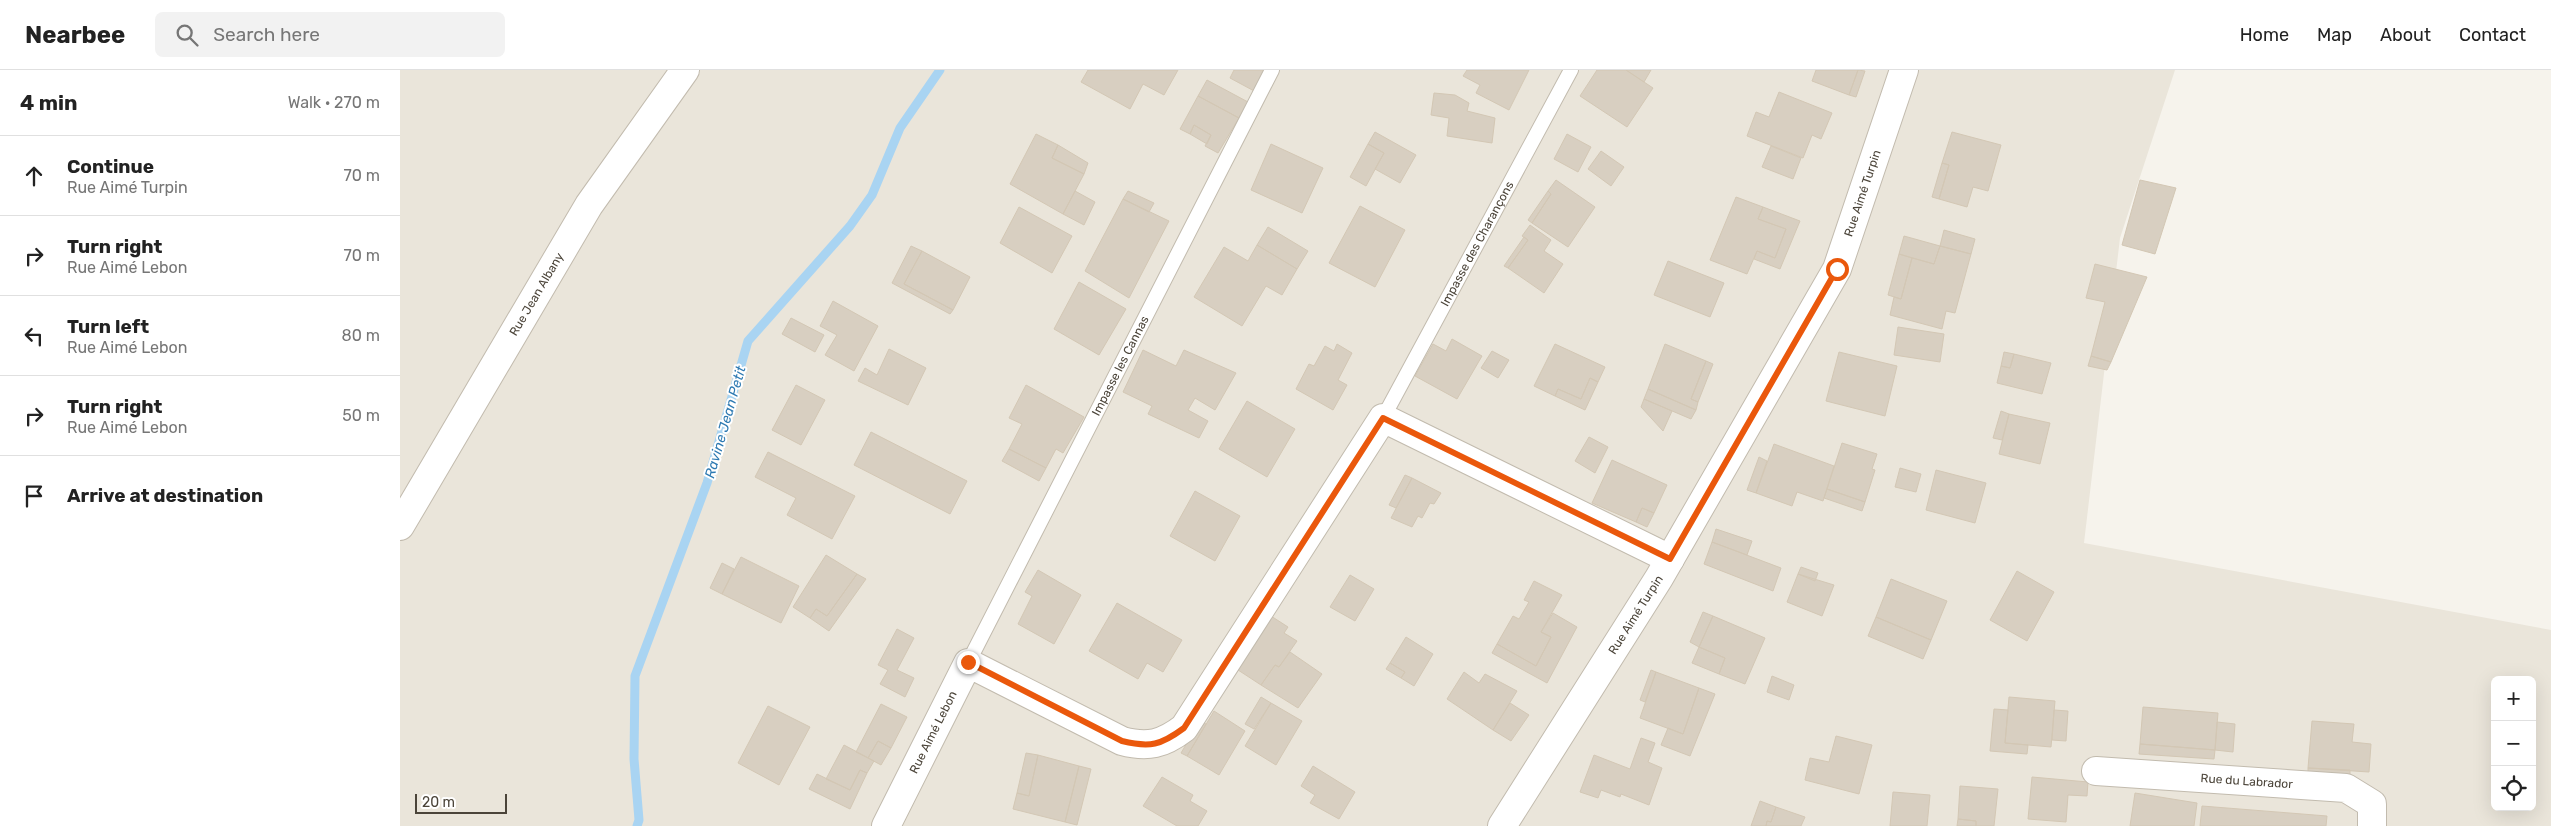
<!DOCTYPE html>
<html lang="en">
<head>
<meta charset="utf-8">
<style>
  body { margin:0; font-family:Rubik,sans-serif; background:#f2f2f2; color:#222 }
  .controls { position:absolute; right:15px; bottom:15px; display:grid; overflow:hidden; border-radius:8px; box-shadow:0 5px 20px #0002 }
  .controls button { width:45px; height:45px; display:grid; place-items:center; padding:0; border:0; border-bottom:1px solid #e0e0e0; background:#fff; color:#222; font:25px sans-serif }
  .scale { position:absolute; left:15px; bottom:12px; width:92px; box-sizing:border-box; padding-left:5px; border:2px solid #4b4439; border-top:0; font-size:14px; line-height:18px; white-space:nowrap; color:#4b4439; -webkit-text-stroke:4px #fff; paint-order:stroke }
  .stop { position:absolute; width:15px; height:15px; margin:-11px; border:4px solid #ea580c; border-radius:50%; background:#fff }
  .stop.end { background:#ea580c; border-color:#fff; box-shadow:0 1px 5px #0008 }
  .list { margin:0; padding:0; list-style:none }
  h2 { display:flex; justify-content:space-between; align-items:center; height:65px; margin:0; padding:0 20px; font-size:21px }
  h2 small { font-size:16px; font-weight:400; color:#767676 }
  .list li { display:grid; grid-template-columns:32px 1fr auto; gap:15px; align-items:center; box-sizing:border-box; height:80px; padding:0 20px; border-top:1px solid #e0e0e0 }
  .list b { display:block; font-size:19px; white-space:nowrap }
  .list p { margin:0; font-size:16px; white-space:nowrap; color:#767676 }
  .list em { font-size:16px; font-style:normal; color:#767676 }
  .icon { flex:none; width:28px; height:28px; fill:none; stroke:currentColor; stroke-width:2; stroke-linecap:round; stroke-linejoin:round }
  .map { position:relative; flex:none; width:2151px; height:756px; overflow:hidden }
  header { display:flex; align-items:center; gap:30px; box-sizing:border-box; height:70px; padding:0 25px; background:#fff; border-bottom:1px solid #e0e0e0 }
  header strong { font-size:24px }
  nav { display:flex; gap:28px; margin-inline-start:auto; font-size:18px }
  .search { width:350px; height:45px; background:#f2f2f2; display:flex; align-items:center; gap:12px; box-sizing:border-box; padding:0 18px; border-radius:8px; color:#767676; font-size:19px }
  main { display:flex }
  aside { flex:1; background:#fff }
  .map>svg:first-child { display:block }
</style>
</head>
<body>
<header>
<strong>Nearbee</strong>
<div class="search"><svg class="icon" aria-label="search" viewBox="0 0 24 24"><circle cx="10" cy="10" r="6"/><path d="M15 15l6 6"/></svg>Search here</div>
<nav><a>Home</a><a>Map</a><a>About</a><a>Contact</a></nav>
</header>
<main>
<aside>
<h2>4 min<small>Walk · 270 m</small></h2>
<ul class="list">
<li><svg class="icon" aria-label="ahead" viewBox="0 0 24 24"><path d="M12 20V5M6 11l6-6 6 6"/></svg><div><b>Continue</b><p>Rue Aimé Turpin</p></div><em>70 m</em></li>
<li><svg class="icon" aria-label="right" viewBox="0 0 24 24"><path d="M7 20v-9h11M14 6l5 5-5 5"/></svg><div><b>Turn right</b><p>Rue Aimé Lebon</p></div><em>70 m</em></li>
<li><svg class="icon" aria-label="left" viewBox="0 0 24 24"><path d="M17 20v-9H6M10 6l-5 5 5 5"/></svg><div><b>Turn left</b><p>Rue Aimé Lebon</p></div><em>80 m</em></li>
<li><svg class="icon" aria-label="right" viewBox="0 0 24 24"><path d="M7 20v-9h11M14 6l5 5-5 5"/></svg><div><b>Turn right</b><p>Rue Aimé Lebon</p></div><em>50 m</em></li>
<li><svg class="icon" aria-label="arrive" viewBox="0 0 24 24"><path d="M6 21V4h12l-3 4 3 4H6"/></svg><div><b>Arrive at destination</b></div></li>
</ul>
</aside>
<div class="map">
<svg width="2151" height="756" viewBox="0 0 2151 756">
  <rect width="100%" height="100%" fill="#f6f3ec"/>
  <path fill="#eae5da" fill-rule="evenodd" d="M 0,0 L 1775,0 L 1720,168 L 1684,473 L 2151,560 L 2151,756 L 0,756 ZM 2095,610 L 2132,610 L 2132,737 L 2095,737 Z"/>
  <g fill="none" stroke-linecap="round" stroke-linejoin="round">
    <path stroke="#a9d4f2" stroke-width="9" d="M 237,756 L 239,750 L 234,689 L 235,606 L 307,413 L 348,271 L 450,156 L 472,125 L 500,58 L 540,0"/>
  </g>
  <path fill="#d8cfc1" stroke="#d3c7b4" d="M 688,0 L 778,0 L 764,25 L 743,14 L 730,39 L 681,12 Z
    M 834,0 L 869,0 L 856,22 L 830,8 Z
    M 1067,0 L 1129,0 L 1109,40 L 1076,23 L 1080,15 L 1063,6 Z
    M 1197,0 L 1226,0 L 1253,18 L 1227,57 L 1180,26 Z
    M 1226,0 L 1251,0 L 1244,12 Z
    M 1416,0 L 1458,0 L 1449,25 L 1412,11 Z
    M 1458,0 L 1465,1 L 1456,27 L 1449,25 Z
    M 807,10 L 848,32 L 839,48 L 798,26 Z
    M 1379,22 L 1432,43 L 1421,69 L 1412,65 L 1403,88 L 1347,66 L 1356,42 L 1369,47 Z
    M 1034,23 L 1055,25 L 1069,33 L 1067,41 L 1095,48 L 1092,73 L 1047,66 L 1049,48 L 1031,45 Z
    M 798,26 L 839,48 L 818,83 L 805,76 L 811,65 L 794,55 L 790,64 L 780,59 Z
    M 794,55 L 811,65 L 807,74 L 790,64 Z
    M 975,62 L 1016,85 L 1000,113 L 975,99 L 984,83 L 968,74 Z
    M 1552,62 L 1601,75 L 1588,121 L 1573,117 L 1567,137 L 1539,129 L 1549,95 L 1542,93 Z
    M 636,64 L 658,75 L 652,88 L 684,104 L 663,144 L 610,114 Z
    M 1167,64 L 1191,77 L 1178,102 L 1154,89 Z
    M 871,74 L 923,98 L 902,143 L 851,120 Z
    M 968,74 L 984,83 L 966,116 L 950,107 Z
    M 658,75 L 688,93 L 684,104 L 652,88 Z
    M 1371,76 L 1401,88 L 1393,109 L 1362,97 Z
    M 1201,81 L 1224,97 L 1211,116 L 1188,99 Z
    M 1542,93 L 1549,95 L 1539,129 L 1532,127 Z
    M 1156,110 L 1195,137 L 1168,177 L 1132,153 L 1151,124 L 1148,121 Z
    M 1740,110 L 1776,118 L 1755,184 L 1722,175 Z
    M 675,121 L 695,132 L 684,155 L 663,144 Z
    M 728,121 L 754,133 L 749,142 L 723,129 Z
    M 1148,121 L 1151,124 L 1132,153 L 1128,150 Z
    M 1336,127 L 1363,137 L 1358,149 L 1386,159 L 1375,188 L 1357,181 L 1347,204 L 1310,190 Z
    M 723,129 L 769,151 L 729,228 L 685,201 Z
    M 960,136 L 1005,160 L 975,217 L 929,193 Z
    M 619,137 L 672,166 L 652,203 L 600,173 Z
    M 1363,137 L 1400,151 L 1380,199 L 1354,189 L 1357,181 L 1375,188 L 1386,159 L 1358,149 Z
    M 1130,155 L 1151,170 L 1144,181 L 1163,194 L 1144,223 L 1108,198 L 1128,170 L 1122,166 Z
    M 868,157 L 908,181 L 897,199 L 857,175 Z
    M 1544,160 L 1575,169 L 1571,184 L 1540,176 Z
    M 1504,166 L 1540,176 L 1534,194 L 1499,184 Z
    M 1124,167 L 1128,170 L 1108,198 L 1104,196 Z
    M 857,175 L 897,199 L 882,225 L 866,216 L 842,256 L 794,227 L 824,177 L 848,191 Z
    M 511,176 L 522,181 L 504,214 L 553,240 L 550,244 L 492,213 Z
    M 1540,176 L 1571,184 L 1555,243 L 1546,241 L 1542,259 L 1490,245 L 1494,227 L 1501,229 L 1512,188 L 1534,194 Z
    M 522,181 L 570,207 L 553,240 L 504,214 Z
    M 1499,184 L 1512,188 L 1501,229 L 1488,225 Z
    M 1268,191 L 1324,213 L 1310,247 L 1254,225 Z
    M 1695,194 L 1747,207 L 1711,292 L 1691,286 L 1705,232 L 1686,228 Z
    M 679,212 L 726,239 L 699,285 L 654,259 Z
    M 433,231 L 478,256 L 454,301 L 425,285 L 437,265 L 420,256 Z
    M 391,248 L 424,265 L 415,282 L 382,264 Z
    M 1498,257 L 1544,264 L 1540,292 L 1494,285 Z
    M 1052,269 L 1082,286 L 1057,329 L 1015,306 L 1033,274 L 1046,281 Z
    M 937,274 L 952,283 L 938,310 L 947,315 L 933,340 L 896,319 L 909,294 L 914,296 L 925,276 L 934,281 Z
    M 1155,274 L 1205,297 L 1198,312 L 1190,308 L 1181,329 L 1158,319 L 1155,326 L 1134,316 Z
    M 1265,274 L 1306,291 L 1291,329 L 1298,332 L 1296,340 L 1248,319 Z
    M 489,279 L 526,298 L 508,335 L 458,311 L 465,298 L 477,305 Z
    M 743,280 L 776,296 L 784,280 L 836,303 L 815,340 L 795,328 L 788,340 L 808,351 L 799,368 L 748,344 L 752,336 L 723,322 Z
    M 1092,281 L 1109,290 L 1098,308 L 1081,298 Z
    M 1439,282 L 1497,296 L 1485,346 L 1426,331 Z
    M 1604,282 L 1614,284 L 1610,298 L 1601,296 Z
    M 1614,284 L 1651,293 L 1642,324 L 1597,313 L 1601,296 L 1610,298 Z
    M 1691,286 L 1711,292 L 1707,300 L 1688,296 Z
    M 1306,291 L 1313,294 L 1298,332 L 1291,329 Z
    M 1190,308 L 1198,312 L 1185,340 L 1155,326 L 1158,319 L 1181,329 Z
    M 396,315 L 425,330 L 401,375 L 372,360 Z
    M 626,315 L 684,347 L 663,383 L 656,379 L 646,398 L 609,379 L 622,354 L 609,348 Z
    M 1248,319 L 1296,340 L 1291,349 L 1244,329 Z
    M 1244,329 L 1272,341 L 1263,361 L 1241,337 Z
    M 847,331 L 895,359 L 867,407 L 819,379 Z
    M 1601,341 L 1609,344 L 1602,370 L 1593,368 Z
    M 1609,344 L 1650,353 L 1640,394 L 1599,384 Z
    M 471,362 L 567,411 L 550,444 L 454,395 Z
    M 1189,367 L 1208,377 L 1195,403 L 1175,391 Z
    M 1442,373 L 1477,384 L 1472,399 L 1475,400 L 1465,432 L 1427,419 Z
    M 1374,374 L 1434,396 L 1423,431 L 1397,422 L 1392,436 L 1356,423 Z
    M 609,379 L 646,398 L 639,411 L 602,391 Z
    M 368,382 L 455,426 L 432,469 L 387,445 L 396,428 L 355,407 Z
    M 1359,387 L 1367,391 L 1356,423 L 1347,420 Z
    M 1212,390 L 1267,415 L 1254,443 L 1242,438 L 1236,452 L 1192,433 Z
    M 1500,398 L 1521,404 L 1516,422 L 1495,417 Z
    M 1536,400 L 1586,413 L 1575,453 L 1526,440 Z
    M 1005,405 L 1012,408 L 996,438 L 989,435 Z
    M 1012,408 L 1041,423 L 1034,434 L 1030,433 L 1022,448 L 1018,446 L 1012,457 L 991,448 Z
    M 1427,419 L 1465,432 L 1462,441 L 1424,428 Z
    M 795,421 L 840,446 L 815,491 L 770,466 Z
    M 1242,438 L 1254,443 L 1247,457 L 1236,452 Z
    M 1316,459 L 1352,471 L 1347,485 L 1312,472 Z
    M 1312,472 L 1381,498 L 1373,521 L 1304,494 Z
    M 426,485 L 457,504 L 427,546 L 416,539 L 410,548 L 393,537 Z
    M 341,487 L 399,516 L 381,553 L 322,524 Z
    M 322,493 L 334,499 L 322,524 L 310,518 Z
    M 1401,497 L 1418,503 L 1415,511 L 1398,504 Z
    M 638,500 L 681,525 L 654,574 L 618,554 L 632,526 L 625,522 Z
    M 1617,501 L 1654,522 L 1627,571 L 1590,550 Z
    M 457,504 L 466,509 L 429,561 L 410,548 L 416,539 L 427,546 Z
    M 1398,504 L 1434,515 L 1422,546 L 1387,532 Z
    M 950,505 L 974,519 L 955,551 L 930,537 Z
    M 1491,509 L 1547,531 L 1531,570 L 1476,547 Z
    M 1134,511 L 1162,525 L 1141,562 L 1151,567 L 1136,596 L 1097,574 L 1113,546 L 1119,549 L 1129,532 L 1124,530 Z
    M 717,533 L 782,570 L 763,602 L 747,593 L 738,609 L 689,581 Z
    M 1303,542 L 1313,546 L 1299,577 L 1290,572 Z
    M 1153,543 L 1177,557 L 1147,613 L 1092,583 L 1097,574 L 1136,596 L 1151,567 L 1141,562 Z
    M 871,546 L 888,557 L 884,563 L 897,571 L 879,597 L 875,595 L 861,615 L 835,598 Z
    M 1313,546 L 1365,568 L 1345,614 L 1319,604 L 1325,588 L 1299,577 Z
    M 1476,547 L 1531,570 L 1523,589 L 1468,566 Z
    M 497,559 L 514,568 L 497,600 L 514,608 L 505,627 L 480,614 L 488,600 L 478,595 Z
    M 1006,567 L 1033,584 L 1014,616 L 1001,608 L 1005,602 L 990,593 Z
    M 1299,577 L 1325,588 L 1319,604 L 1292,593 Z
    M 890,582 L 922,604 L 898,638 L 861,615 L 875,595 L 879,597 Z
    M 990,593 L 1005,602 L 1001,608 L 986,599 Z
    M 1251,600 L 1256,602 L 1245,632 L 1240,630 Z
    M 1064,602 L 1079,613 L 1085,604 L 1117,621 L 1093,660 L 1047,629 Z
    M 1256,602 L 1299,618 L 1283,664 L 1240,648 Z
    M 1372,606 L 1394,615 L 1389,630 L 1367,622 Z
    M 1299,618 L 1315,624 L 1290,686 L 1261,675 L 1268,658 L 1283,664 Z
    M 861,627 L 871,633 L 854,659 L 845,654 Z
    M 1609,627 L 1655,631 L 1651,677 L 1605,673 Z
    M 871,633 L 902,651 L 876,695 L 845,676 Z
    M 1110,633 L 1129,645 L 1111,671 L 1093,660 Z
    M 481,634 L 507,647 L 491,678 L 478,671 L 468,688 L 456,682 Z
    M 368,636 L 410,657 L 379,715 L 338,693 Z
    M 1743,637 L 1818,643 L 1815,680 L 1740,674 Z
    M 1594,639 L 1608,640 L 1605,673 L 1628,675 L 1627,684 L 1590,681 Z
    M 1654,640 L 1668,641 L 1666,671 L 1652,670 Z
    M 814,641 L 845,661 L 819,705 L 787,686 Z
    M 800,651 L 806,654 L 787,686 L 781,683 Z
    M 1912,651 L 1954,654 L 1952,672 L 1971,674 L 1969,702 L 1908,698 Z
    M 1817,652 L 1835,654 L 1833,682 L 1815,680 Z
    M 1436,666 L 1472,675 L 1459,724 L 1405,710 L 1410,688 L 1429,692 Z
    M 1241,668 L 1255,673 L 1248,692 L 1262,698 L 1249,735 L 1221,724 L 1220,727 L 1201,720 L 1198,728 L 1180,722 L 1194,685 L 1230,699 Z
    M 478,671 L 491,678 L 481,695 L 468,688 Z
    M 1740,674 L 1815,680 L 1814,689 L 1739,684 Z
    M 444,675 L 474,691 L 467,703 L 460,700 L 450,720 L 426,709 Z
    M 626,683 L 638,685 L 629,726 L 617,723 Z
    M 638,685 L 679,696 L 665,752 L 613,739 L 617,723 L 629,726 Z
    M 679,696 L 691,699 L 677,755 L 665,752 Z
    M 913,696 L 955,722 L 939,749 L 910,733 L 915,725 L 901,716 Z
    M 1908,698 L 1950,700 L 1950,705 L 1908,702 Z
    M 460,700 L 467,703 L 450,739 L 409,719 L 417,704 L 450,720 Z
    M 762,707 L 793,725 L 790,731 L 807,741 L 798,756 L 777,756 L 743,736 Z
    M 1632,707 L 1688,712 L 1687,726 L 1668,725 L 1666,752 L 1628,749 Z
    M 1560,716 L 1598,719 L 1594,756 L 1576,756 L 1576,751 L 1558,749 Z
    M 1493,722 L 1530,725 L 1527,756 L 1490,756 Z
    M 1735,723 L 1797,733 L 1794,756 L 1730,756 Z
    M 1360,731 L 1376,737 L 1371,752 L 1367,751 L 1366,756 L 1351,756 Z
    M 1802,736 L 1927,746 L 1926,756 L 1800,756 Z
    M 1376,737 L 1405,747 L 1401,756 L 1366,756 L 1367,751 L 1371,752 Z
    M 1558,749 L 1576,751 L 1576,756 L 1557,756 Z"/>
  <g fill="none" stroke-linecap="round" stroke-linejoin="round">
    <g stroke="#c2bbae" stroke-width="16">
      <g id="service">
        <path id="s1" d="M 983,348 L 1171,0"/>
        <path id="s2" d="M 568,593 L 872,0"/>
      </g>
    </g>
    <g stroke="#c2bbae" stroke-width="30">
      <g id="minor">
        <path id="s3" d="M 1696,701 L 1946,718 L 1972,734 L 1972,756"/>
        <path id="s4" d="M 486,756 L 568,593 L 722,671 C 748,678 763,674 784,658 L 983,348 L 1270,489"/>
        <path id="s5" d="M 1102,756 L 1259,508 L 1437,199 L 1504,0"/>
      </g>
    </g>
    <g stroke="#c2bbae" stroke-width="30">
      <g id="tertiary">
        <path id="s6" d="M 0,456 L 189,135 L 285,0"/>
      </g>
    </g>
    <use href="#service" stroke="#fff" stroke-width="14"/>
    <use href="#minor" stroke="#fff" stroke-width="28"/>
    <use href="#tertiary" stroke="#fff" stroke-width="28"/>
  </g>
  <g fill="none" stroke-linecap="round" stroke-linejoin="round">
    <path stroke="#ea580c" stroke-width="6" d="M 568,592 L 722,671 C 750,678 761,675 784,658 L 983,348 L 1270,489 L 1437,199"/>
  </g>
  <g text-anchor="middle" stroke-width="4" stroke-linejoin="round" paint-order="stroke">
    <g font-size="12" fill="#4b4439" stroke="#fff">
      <text dy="4" stroke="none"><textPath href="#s5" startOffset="730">Rue Aimé Turpin</textPath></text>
      <text dy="4" stroke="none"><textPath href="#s1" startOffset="198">Impasse des Charançons</textPath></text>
      <text dy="4" stroke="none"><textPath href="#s6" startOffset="269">Rue Jean Albany</textPath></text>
      <text dy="4" stroke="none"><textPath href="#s2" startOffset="334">Impasse les Cannas</textPath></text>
      <text dy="4" stroke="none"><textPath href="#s5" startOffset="250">Rue Aimé Turpin</textPath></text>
      <text dy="4" stroke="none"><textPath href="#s4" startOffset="105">Rue Aimé Lebon</textPath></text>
      <text dy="4" stroke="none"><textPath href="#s3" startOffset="151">Rue du Labrador</textPath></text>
    </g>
    <g font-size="14" font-style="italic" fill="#2e7ab2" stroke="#fff">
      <text transform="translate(325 352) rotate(-74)" y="5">Ravine Jean Petit</text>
    </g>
  </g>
</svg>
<div class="controls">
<button>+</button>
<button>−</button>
<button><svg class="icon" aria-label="locate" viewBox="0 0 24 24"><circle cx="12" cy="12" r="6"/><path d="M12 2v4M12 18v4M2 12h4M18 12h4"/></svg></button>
</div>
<div class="scale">20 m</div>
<div class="stop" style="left:1437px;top:199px"></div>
<div class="stop end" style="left:568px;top:592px"></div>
</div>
</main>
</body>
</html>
